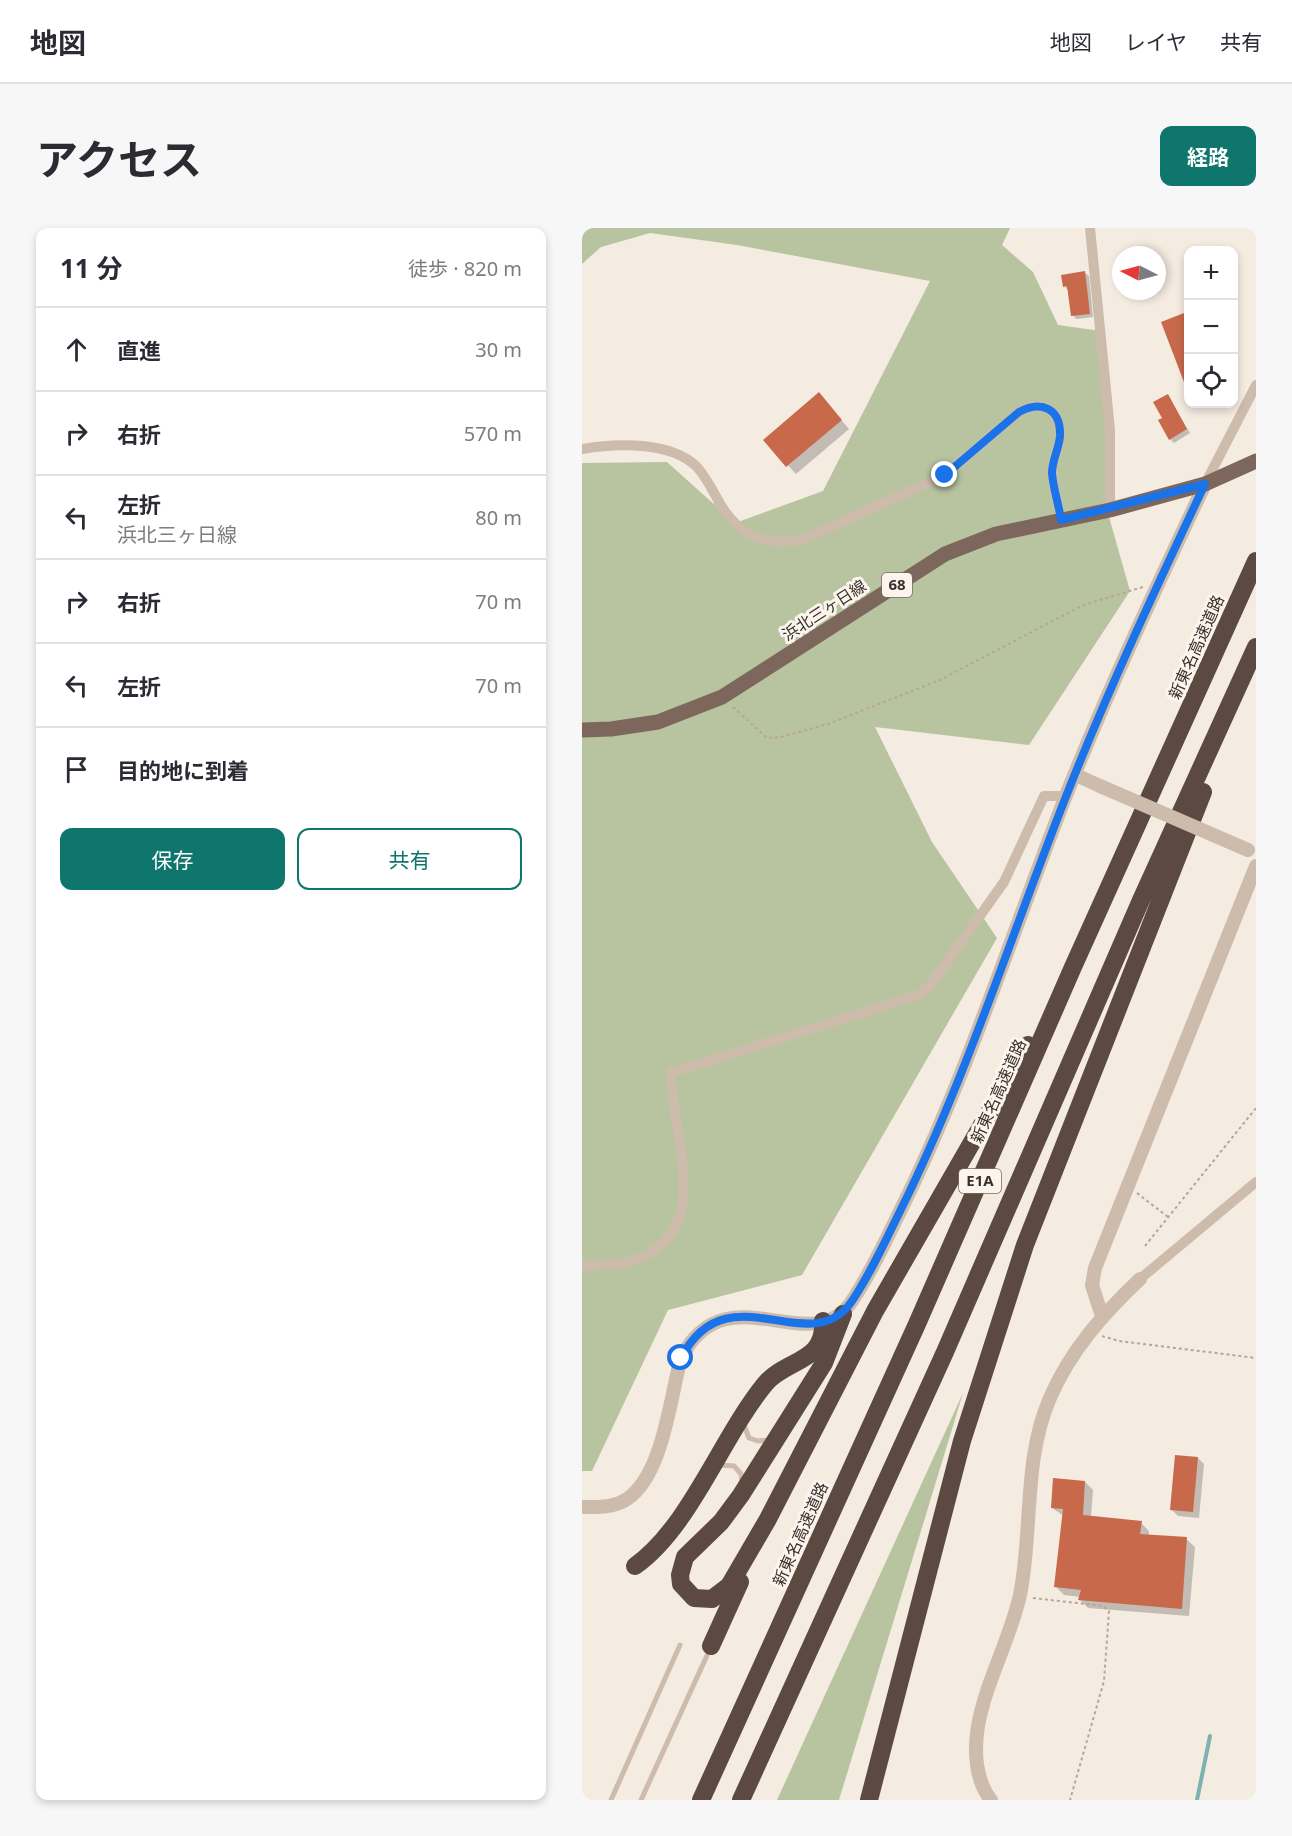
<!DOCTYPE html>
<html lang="ja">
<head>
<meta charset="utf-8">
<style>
  body { margin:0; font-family:"Noto Sans","Noto Sans JP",sans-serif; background:#f7f7f7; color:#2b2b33 }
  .controls { position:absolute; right:18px; top:18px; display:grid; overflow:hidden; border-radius:12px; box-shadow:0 3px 9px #0003 }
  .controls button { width:54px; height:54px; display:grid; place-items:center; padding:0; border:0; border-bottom:2px solid #e1e1e2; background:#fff; color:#2b2b33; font:30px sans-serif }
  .compass { position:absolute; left:530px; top:18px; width:54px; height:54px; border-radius:50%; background:#fff; box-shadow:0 3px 9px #0003; rotate:276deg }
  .stop { position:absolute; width:18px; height:18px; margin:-14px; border:4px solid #1a73e8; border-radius:50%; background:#fff }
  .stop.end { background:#1a73e8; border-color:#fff; box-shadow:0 2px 6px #0008 }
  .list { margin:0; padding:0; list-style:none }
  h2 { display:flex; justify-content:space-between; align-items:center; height:78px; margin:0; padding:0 24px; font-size:26px }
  h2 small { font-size:20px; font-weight:400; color:#7c7c81 }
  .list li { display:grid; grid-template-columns:39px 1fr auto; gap:18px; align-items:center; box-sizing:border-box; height:84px; padding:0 24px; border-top:2px solid #e1e1e2 }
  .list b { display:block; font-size:22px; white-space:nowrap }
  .list p { margin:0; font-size:20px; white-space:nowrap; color:#7c7c81 }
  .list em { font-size:20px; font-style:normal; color:#7c7c81 }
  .actions { display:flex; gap:12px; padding:18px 24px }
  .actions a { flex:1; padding:14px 0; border:2px solid #0f766e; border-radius:12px; text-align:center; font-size:21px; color:#0f766e }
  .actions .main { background:#0f766e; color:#fff }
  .icon { flex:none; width:33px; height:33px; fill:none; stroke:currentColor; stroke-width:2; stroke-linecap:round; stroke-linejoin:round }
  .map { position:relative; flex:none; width:674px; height:1572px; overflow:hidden; border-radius:12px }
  header { display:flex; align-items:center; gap:36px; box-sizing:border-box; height:84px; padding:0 30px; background:#fff; border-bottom:2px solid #e1e1e2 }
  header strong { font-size:28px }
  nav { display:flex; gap:33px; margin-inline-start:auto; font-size:21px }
  .intro { display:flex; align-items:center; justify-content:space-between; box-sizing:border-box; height:144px; padding:0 36px }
  h1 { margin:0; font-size:42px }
  .button { padding:15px 27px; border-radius:12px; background:#0f766e; color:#fff; font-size:21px; font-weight:700 }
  main { display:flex; gap:36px; padding:0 36px }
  aside { flex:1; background:#fff; border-radius:12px; box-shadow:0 3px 9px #0003 }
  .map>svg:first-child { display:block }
</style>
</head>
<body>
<header>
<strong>地図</strong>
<nav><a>地図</a><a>レイヤ</a><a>共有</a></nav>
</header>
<div class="intro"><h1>アクセス</h1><a class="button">経路</a></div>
<main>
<aside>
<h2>11 分<small>徒歩 · 820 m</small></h2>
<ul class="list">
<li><svg class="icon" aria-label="ahead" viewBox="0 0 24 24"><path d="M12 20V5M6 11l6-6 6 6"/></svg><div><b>直進</b></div><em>30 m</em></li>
<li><svg class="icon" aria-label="right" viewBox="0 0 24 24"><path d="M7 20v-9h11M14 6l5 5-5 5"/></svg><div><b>右折</b></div><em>570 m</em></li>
<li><svg class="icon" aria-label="left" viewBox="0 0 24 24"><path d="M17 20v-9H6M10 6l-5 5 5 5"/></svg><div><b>左折</b><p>浜北三ヶ日線</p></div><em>80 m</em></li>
<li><svg class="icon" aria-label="right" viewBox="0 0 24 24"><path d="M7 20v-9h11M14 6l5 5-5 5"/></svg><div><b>右折</b></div><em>70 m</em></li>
<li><svg class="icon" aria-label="left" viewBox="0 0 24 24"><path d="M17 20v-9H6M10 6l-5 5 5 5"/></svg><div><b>左折</b></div><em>70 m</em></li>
<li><svg class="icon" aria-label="arrive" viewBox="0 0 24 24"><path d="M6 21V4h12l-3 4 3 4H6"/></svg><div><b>目的地に到着</b></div></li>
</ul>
<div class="actions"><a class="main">保存</a><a>共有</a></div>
</aside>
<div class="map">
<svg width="674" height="1572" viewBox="0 0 674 1572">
  <rect width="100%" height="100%" fill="#f4ebe1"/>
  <path fill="#b8c4a0" d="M 0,0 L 428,0 L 420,17 L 451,44 L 476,97 L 519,103 L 527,289 L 548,363 L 447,517 L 293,499 L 350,614 L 415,710 L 220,1047 L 86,1082 L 10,1243 L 0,1243 L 0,235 L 85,234 L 153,295 L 241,263 L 348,53 L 155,17 L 68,5 L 19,19 L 0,36 Z
    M 381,1165 L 257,1572 L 195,1572 Z"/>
  <path fill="#0003" d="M 503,45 L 507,48 L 511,89 L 494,91 L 491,87 L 486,62 L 482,58 Z
    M 602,87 L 606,91 L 606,154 L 602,149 Z
    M 585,167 L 608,205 L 592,215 L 588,211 L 583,190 Z
    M 245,175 L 267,201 L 214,246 L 183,212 Z
    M 616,1230 L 622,1236 L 617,1290 L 596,1288 L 590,1282 Z
    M 503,1254 L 511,1262 L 509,1289 L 559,1295 L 567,1303 L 567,1308 L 604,1311 L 613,1319 L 607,1388 L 506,1380 L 498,1372 L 499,1369 L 482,1367 L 474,1359 L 482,1288 L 470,1280 Z"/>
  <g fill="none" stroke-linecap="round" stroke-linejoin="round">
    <path stroke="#7fb0b2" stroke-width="4" d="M 615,1572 L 628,1508"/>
  </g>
  <path fill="#c8694b" d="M 503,43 L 508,86 L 489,88 L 485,58 L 481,59 L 479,47 Z
    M 602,85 L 606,95 L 605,162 L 579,94 Z
    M 237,164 L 260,192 L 204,239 L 181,212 Z
    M 586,166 L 605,201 L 587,212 L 576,192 L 580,190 L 571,174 Z
    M 593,1227 L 616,1229 L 611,1284 L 588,1282 Z
    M 471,1250 L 503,1253 L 501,1287 L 560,1293 L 558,1306 L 605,1309 L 600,1381 L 496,1372 L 499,1362 L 472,1359 L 481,1281 L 469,1280 Z"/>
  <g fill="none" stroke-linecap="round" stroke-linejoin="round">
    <path stroke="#b9a596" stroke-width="2" stroke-dasharray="3 3" stroke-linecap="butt" d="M 151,479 L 185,510 L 199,509 L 246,496 L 358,452 L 501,377 L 561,359
      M 555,965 L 586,989
      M 563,1018 L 674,880
      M 520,1108 L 537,1113 L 674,1130
      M 451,1370 L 521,1378 L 527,1383 L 522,1453 L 488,1572"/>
    <path stroke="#cdbbac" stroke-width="5" d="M 162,1197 L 167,1210 L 176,1213 L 187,1212
      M 137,1237 L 152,1238 L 159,1246 L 160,1255
      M 29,1572 L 98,1417
      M 59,1572 L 128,1421"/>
    <path stroke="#cdbbac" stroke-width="10" d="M 508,0 L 528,202 L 528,282
      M 0,221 C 34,215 89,213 115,239 C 124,249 131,263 137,274 C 158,310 182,318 222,311 L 363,247 L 437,184 C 457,172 477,179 478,206 C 479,220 469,232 470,246 C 472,262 477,277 479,292
      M 623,256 L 674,157
      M 0,1038 C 15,1037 32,1037 46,1034 C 137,1010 89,908 89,845 L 336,767 L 348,758 L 422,654 L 462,568 L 484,568
      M 558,1051 L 674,954"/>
    <path stroke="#cdbbac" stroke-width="14" d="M 494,547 L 518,558
      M 520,1088 L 510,1057 L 513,1040 L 674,638
      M 0,1279 C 15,1279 32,1280 45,1271 C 81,1247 88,1170 99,1130 C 145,1041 229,1135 270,1073 C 292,1040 308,1003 326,967 C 388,838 431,703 483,570 C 525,464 574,360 623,256
      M 409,1572 C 393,1552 392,1522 396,1498 C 404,1453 428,1412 438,1367 C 451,1303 441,1231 468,1170 C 488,1123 521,1086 558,1051"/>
    <path stroke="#7d675c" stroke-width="15" d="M 0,502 L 29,501 L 76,494 L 140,469 L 363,326 L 414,306 L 528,282 L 623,256 L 674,233"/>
    <path stroke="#5c4a42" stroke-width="18" d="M 261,1086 L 242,1135 L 159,1267 L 139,1294 L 103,1329 L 98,1347 L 99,1356 L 112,1370 L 130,1371 L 147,1358 L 186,1291 L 293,1083 L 446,817
      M 53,1338 C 108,1299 139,1210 183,1156 C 203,1131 244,1135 241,1093
      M 129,1418 L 158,1354
      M 119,1572 L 335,1096 L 491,739 L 674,333
      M 159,1572 L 363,1124 L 559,672 L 674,419
      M 287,1572 L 380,1213 L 443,1017 L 621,564"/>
    <path stroke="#cdbbac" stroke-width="14" d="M 518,558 L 666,622"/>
  </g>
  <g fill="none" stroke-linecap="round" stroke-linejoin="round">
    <path stroke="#1a73e8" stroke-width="8" d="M 99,1130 C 146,1040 228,1135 270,1073 C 292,1040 308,1003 326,967 C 388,838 431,703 483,571 C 525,464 574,360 623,256 L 479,292 C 477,277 471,260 470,245 C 470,232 477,221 478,208 C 479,180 459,172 437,184 L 363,247"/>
  </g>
  <g text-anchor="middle" stroke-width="6" stroke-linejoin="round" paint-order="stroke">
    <g fill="#fbf5ee" stroke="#756b66" stroke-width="1.5">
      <rect x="300" y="345" width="30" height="24" rx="4.5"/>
      <rect x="377" y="941" width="42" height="24" rx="4.5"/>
    </g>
    <g font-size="15" font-weight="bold" fill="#3b302b">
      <text x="315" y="362">68</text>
      <text x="398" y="958">E1A</text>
    </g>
    <g font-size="16" fill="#3b302b" stroke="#fbf5ee">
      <text transform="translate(242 382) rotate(-33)" y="6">浜北三ヶ日線</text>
      <text transform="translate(614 419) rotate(-66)" y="6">新東名高速道路</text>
      <text transform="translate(416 863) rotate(-66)" y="6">新東名高速道路</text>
      <text transform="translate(218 1306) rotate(-66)" y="6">新東名高速道路</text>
    </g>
  </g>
</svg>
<div class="controls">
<button>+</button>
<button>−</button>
<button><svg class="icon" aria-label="locate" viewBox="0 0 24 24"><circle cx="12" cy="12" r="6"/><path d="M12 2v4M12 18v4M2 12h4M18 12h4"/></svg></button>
</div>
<svg class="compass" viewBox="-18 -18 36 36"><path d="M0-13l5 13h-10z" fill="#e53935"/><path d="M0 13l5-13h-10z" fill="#7c7c81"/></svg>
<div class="stop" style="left:99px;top:1130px"></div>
<div class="stop end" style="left:363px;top:247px"></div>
</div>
</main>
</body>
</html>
